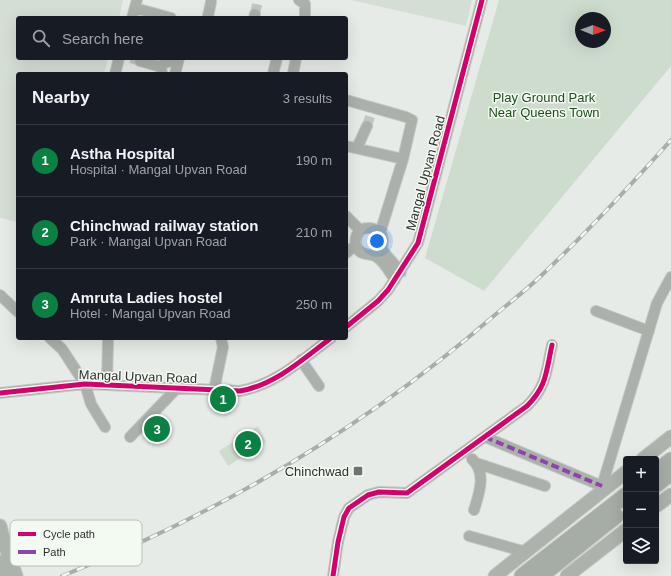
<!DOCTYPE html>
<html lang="en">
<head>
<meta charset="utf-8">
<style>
  body { margin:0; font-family:Arial,sans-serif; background:#242831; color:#f1f3f6 }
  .controls { position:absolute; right:12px; bottom:12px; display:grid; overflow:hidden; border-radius:4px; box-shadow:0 4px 16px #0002 }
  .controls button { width:36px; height:36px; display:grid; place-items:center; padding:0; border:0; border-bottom:1px solid #363941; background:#171b24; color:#f1f3f6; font:20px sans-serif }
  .compass { position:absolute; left:575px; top:12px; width:36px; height:36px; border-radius:50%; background:#171b24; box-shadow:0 4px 16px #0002; rotate:91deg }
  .you { position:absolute; left:377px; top:241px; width:14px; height:14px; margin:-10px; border:3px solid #fff; border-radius:50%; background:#1a73e8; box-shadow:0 0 0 6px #1a73e833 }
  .badge { display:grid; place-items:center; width:26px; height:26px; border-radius:50%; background:#0b8043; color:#fff; font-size:13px; font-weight:700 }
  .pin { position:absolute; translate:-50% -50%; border:2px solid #fff; box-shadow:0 1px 4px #0006 }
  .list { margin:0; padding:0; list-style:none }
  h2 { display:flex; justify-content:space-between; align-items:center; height:52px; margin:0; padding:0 16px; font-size:17px }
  h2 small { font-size:13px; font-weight:400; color:#9ea1a6 }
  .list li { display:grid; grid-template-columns:26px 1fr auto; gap:12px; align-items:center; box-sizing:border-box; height:72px; padding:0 16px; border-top:1px solid #363941 }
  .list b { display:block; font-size:15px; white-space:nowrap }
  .list p { margin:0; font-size:13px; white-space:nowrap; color:#9ea1a6 }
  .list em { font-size:13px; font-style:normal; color:#9ea1a6 }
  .icon { flex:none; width:22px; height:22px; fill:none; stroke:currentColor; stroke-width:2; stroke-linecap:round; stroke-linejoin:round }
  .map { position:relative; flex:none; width:671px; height:576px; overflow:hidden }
  .search { position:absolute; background:#171b24; box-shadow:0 4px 16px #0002; left:16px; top:16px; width:332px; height:44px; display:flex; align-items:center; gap:10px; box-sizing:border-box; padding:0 14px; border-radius:4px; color:#9ea1a6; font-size:15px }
  .panel { position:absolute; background:#171b24; box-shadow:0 4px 16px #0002; left:16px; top:72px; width:332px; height:268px; border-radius:4px }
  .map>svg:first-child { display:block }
</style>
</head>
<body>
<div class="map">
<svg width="671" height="576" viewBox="0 0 671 576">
  <rect width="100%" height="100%" fill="#e7ebe7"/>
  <path fill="#d5ded5" d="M 0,0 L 123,0 L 119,18 L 18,18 L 18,58 L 108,58 L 104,74 L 18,74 L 18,222 L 0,218 Z
    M 351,0 L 472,0 L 466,26 Z"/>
  <path fill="#cedccd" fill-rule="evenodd" d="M 499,0 L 671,0 L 671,66 L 484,291 L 425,258 ZM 581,18 L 605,18 L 605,42 L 581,42 Z
    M 258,426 L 266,442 L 228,466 L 219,451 Z"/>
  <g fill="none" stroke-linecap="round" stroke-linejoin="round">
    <path stroke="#c2c6c2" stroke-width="10" stroke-dasharray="10 5" stroke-linecap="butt" d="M 255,14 L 258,0
      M 131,58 L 140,61
      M 367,126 L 371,113"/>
    <g stroke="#c3c5c3" stroke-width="12">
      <path id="minor" d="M 299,0 L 305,4 L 305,18
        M 135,8 L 171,18
        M 208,16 L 211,2
        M 132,18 L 137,0
        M 254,18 L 255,14
        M 140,61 L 161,67
        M 115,74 L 119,58
        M 162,74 L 161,67 L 164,63 L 178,60
        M 175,74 L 179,58
        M 273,74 L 277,58
        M 293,74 L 296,58
        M 346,100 L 406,117 L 412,120 L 403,159 L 380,233
        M 346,146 L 403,159
        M 357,148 L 367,126
        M 346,216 L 360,230
        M 346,253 L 356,245
        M 395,280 C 390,273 385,263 378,258 C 374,254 370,255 366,254 C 354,252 353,238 360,230 C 369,226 382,228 383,240 C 383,243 382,247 382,250 L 401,272
        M 0,295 L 18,312
        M 596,311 L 649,331
        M 346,327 L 378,301 L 388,290 L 418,243 L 482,0
        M 50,338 L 62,349 L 85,384 L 91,404 L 105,427
        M 301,360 L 319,386
        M 107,384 L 108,338
        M 214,390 L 223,347 L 221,338
        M 0,393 L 85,384 L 240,391 C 275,385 303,359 331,338
        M 130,437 L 178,387
        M 485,437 L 602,486
        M 472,459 C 487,473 479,494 474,510
        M 476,463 L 545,486
        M 602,490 L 602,486 L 657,303 L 671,277
        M 469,536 L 526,552
        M 333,576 L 338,542 L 344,517 L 349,508 L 368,495 L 379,492 L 407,493 L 527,406 C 547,386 546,372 552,345"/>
    </g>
    <g stroke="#c3c5c3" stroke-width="15">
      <path id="major" d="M 643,459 L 671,437
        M 656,506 L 671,495
        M 0,526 L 4,542 L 16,576
        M 0,562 L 5,576
        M 495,576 L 626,472
        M 567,576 L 626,530"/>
    </g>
    <g stroke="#c3c5c3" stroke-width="17">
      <path id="highway" d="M 656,472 L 671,460
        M 656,485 L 671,473
        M 522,576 L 626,495
        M 541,576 L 616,516"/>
    </g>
    <use href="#minor" stroke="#abb0aa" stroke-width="10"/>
    <use href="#major" stroke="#acb2ac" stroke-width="13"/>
    <use href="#highway" stroke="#a6aca6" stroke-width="15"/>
    <g stroke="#a9ada9" stroke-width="4">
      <path id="rail" d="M 62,576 C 220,513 367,426 496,314 C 513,300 530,287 545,272 C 589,230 631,185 671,140"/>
    </g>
    <use href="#rail" stroke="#f3faf2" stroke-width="2.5" stroke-dasharray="8" stroke-linecap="butt"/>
    <path stroke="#8e44ad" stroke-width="4" stroke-dasharray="8 4" stroke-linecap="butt" d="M 485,437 L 602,486"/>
    <g stroke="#f3faf2" stroke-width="8">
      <path id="cycleway" d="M 346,327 L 378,301 L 388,290 L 418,243 L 482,0
        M 0,393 L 85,384 L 240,391 C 275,385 303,359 331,338
        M 333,576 L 338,542 L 344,517 L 349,508 L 368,495 L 379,492 L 407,493 L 527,406 C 547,386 546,372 552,345"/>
    </g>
    <use href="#cycleway" stroke="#d6006c" stroke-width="5"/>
  </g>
  <rect fill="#6f726f" stroke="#f3faf2" stroke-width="1.5" x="353" y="466" width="10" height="10" rx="2"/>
  <g text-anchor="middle" stroke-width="3" stroke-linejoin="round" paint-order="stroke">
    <g font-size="13" fill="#214d1e" stroke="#f3faf2">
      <text x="544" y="102">Play Ground Park<tspan x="544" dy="15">Near Queens Town</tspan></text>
    </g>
    <g font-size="13" fill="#2e312e" stroke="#f3faf2">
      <text transform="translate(425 173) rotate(-75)" y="5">Mangal Upvan Road</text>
      <text transform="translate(138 376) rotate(2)" y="5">Mangal Upvan Road</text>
    </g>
    <g font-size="13" fill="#2e312e" stroke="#f3faf2" text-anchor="end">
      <text x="349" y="476">Chinchwad</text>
    </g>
  </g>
  <rect x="10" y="520" width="132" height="46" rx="6" fill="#f3faf2" stroke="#b8beb7" stroke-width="1"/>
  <rect x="18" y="532" width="18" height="4" fill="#d6006c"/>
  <rect x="18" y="550" width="18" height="4" fill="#8e44ad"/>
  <g font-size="11" fill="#2e312e">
    <text x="43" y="538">Cycle path</text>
    <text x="43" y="556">Path</text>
  </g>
</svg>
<div class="controls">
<button>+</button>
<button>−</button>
<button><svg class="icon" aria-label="layers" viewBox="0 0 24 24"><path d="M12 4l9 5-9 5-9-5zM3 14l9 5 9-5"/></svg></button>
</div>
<svg class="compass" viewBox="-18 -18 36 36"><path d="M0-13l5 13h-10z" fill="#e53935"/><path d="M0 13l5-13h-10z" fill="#9ea1a6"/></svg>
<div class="you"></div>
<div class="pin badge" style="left:223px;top:399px">1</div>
<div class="pin badge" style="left:248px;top:444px">2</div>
<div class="pin badge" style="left:157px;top:429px">3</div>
<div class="search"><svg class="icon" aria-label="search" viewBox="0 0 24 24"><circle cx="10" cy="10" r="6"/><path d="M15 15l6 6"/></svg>Search here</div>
<section class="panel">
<h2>Nearby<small>3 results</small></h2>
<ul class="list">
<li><span class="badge">1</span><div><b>Astha Hospital</b><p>Hospital · Mangal Upvan Road</p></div><em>190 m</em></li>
<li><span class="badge">2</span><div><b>Chinchwad railway station</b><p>Park · Mangal Upvan Road</p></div><em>210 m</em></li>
<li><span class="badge">3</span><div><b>Amruta Ladies hostel</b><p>Hotel · Mangal Upvan Road</p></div><em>250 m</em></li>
</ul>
</section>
</div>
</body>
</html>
